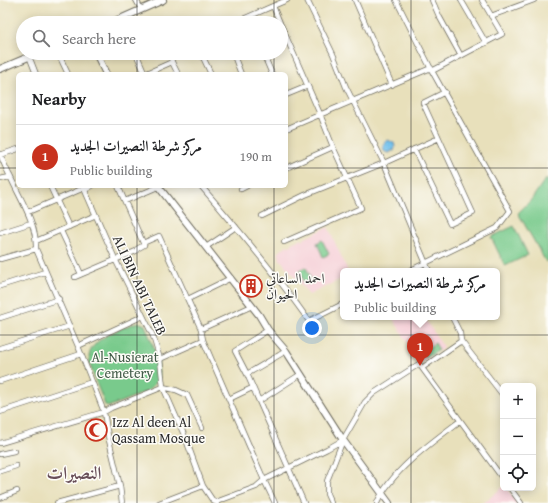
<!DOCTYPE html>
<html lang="en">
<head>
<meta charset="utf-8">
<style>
  body { margin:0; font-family:"Gentium Book Plus",Amiri,serif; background:#f2f2f2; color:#202124 }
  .controls { position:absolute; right:12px; bottom:12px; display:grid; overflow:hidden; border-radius:6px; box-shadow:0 2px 10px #0003 }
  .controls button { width:36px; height:36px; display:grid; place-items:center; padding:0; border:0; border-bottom:1px solid #e0e0e0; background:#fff; color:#202124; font:20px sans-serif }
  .you { position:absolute; left:312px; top:328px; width:14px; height:14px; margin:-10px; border:3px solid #fff; border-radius:50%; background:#1a73e8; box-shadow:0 0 0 6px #1a73e833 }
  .badge { display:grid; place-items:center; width:26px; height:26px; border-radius:50%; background:#c8321e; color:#fff; font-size:13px; font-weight:700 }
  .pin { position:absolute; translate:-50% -33px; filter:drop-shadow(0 1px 2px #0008) }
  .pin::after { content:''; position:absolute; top:21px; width:14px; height:12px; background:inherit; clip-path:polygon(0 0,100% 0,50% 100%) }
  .popup { position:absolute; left:340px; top:268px; width:160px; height:52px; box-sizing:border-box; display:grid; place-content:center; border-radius:6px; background:#fff; filter:drop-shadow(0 1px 3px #0005); font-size:13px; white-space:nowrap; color:#757577 }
  .popup b { font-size:15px; color:#202124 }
  .popup::after { content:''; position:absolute; left:50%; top:100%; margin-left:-8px; border:8px solid transparent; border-top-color:#fff }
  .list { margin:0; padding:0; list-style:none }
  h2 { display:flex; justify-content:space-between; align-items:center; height:52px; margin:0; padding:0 16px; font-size:17px }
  h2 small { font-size:13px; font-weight:400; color:#757577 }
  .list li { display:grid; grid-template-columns:26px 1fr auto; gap:12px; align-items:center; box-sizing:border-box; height:64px; padding:0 16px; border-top:1px solid #e0e0e0 }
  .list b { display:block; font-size:15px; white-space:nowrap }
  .list p { margin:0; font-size:13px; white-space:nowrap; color:#757577 }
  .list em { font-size:13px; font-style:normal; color:#757577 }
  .icon { flex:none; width:22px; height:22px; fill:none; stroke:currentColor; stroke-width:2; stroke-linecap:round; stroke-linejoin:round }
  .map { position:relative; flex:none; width:548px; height:503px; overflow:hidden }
  .search { position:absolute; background:#fff; box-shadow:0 2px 10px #0003; left:16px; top:16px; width:272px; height:44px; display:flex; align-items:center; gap:10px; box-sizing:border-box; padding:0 14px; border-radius:22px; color:#757577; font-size:15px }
  .panel { position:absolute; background:#fff; box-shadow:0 2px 10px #0003; left:16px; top:72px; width:272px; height:116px; border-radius:6px }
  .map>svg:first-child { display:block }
</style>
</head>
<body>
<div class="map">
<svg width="548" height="503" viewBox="0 0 548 503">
  <rect width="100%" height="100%" fill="#fdfcf7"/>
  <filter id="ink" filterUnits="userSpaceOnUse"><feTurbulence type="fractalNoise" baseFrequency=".025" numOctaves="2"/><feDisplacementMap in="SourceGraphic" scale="8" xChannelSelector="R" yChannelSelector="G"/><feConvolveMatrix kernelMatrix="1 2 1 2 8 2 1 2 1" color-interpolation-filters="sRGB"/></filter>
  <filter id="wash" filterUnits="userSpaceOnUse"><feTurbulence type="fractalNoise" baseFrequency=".012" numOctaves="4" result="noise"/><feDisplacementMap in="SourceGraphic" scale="16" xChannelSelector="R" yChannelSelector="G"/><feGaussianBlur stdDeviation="0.9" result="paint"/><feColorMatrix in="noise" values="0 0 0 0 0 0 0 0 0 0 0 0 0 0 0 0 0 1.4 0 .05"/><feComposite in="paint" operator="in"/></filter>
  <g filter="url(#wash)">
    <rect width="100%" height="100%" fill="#e8e0bb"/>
    <path fill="#f6cfd7" d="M 328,227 L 348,271 L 343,271 L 343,278 L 309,295 L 279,258 L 280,256 L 278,253 L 287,245 L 288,246 L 291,245 L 291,243 L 301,239 L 303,241 L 305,238 Z
      M 392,317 L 424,317 L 444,348 L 420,363 Z
      M 503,487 L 506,488 L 518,503 L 483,503 Z"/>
    <path fill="#79ca8c" stroke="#527a5c" d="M 548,179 L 548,261 L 546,262 L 518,213 L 531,200 L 544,181 Z
      M 514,226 L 528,255 L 505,266 L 491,237 Z
      M 322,240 L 329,254 L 323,257 L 317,243 Z
      M 306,267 L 311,280 L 304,283 L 299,270 Z
      M 138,322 L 145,325 L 158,359 L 159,379 L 148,391 L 108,407 L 105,405 C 101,394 89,368 89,357 C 90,338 123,328 138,322 Z
      M 435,343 L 439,350 L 426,358 L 422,352 Z"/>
    <path fill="#71bfeb" stroke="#4e758b" d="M 388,140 L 394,143 L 395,147 L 394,151 L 391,151 L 390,153 L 385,152 L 383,148 L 385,142 Z"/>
  </g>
  <g filter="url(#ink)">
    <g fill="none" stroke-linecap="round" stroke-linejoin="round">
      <g stroke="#6d6a5d" stroke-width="6">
        <path id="street" d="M 136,0 L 141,9
          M 307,0 L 333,54 L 346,87 L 384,163 L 429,271
          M 355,0 L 392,85
          M 396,0 L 432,71 L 510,211 L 497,228 L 409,271
          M 432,0 L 439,16 L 461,56
          M 461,0 L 486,43
          M 491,16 L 534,0
          M 249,17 L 251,23
          M 234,23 L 273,6
          M 280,23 L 273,6 L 287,0
          M 281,25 L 320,114 L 333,147 L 361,208 L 284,242
          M 58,53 L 68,74
          M 136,53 L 145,74
          M 170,53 L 172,62 L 178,74
          M 201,53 L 211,74
          M 233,53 L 241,74
          M 263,53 L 272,74
          M 29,56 L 36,74
          M 432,71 L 502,34 L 482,0
          M 145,74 L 172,62
          M 286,95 L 308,86
          M 286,129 L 431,68
          M 414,149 L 450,224 L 473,213 L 423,103 L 445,92
          M 0,154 C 3,161 6,169 10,176 C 20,199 37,223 36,249 L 78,346 L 104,412 L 108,436 L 120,486 L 122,503
          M 0,155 L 18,149
          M 286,168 L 333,147
          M 0,179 L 10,177
          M 50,186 L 69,227
          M 83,186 L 115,259 L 153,336 L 160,359 L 163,387 L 185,437 L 203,486 L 213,501 L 217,503
          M 201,186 C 239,230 276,274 309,321 L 343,304
          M 241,189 L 247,186
          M 85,190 L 92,186
          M 125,201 L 160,186
          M 28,212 L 84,188
          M 262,216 L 305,195 L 384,163 L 439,138
          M 61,231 L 81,274
          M 0,233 L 31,223
          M 36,241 L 96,215
          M 143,243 L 159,236 L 201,329 L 203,340 L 264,480 L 275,503
          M 206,247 L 236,227
          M 0,259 L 36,249
          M 75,277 L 136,251 L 137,249 L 144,245 L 118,186
          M 0,286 L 45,272
          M 188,299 L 231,278
          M 0,318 L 59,299
          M 201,329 L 252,306
          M 268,330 L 235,351 L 247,374 L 304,503
          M 461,341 L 502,394
          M 78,346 L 143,316
          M 0,348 L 70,326
          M 160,359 L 203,340
          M 422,368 L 503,479
          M 247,374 L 286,351
          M 0,381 L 81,354
          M 229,399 L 252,388
          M 259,401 L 301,374
          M 0,412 L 92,382
          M 0,443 L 104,412 L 111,408 L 163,387 L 176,390 L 187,395 L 202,428
          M 0,454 L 14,451
          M 0,471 L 16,466
          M 510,488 L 521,503
          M 0,498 L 17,491
          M 216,502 L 256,487 L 264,480 L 327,449 L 343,440 L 365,402 L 374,393 L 419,364 L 422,368 L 461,341 L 460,333 L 452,317
          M 57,503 L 120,486
          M 159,503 L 203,486
          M 331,503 L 327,494 L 327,481 L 343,440
          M 377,503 C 391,471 432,442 460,421"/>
      </g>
      <g stroke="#6d6a5d" stroke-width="8">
        <path id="secondary" d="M 111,23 L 163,0
          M 96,53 L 106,74
          M 0,69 L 38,53
          M 158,186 L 259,315 L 268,330 L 286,351 L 343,440 L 389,503"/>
      </g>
      <use href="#street" stroke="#fff" stroke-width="4.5"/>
      <use href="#secondary" stroke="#fff" stroke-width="6"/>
    </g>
  </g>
  <path fill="none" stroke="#2b2b2b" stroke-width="1" stroke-opacity="0.55" d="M 137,0 L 137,23M 274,0 L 274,23M 411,0 L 411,503M 137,53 L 137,74M 274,53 L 274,74M 0,168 L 18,168M 286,168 L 548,168M 137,186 L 137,503M 274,186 L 274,503M 0,335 L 548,335"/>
  <defs>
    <g id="building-ring" transform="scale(1.15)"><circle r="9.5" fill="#fdfcf7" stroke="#c8321e" stroke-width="1.5"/><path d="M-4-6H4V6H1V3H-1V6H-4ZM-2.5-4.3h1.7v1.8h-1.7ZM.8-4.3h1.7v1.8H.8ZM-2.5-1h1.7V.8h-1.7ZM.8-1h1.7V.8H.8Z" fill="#c8321e"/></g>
    <g id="mosque-ring" transform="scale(1.15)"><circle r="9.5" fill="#fdfcf7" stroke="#c8321e" stroke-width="1.5"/><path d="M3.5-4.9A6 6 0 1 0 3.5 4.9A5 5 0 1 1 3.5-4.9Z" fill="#c8321e"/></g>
  </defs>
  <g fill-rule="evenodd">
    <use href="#building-ring" x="251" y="286"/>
    <use href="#mosque-ring" x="96" y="430"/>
  </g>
  <g text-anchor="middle" stroke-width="3" stroke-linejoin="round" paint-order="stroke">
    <g font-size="14" fill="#2b2b2b" stroke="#fdfcf7" text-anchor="start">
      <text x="266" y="283">احمد الساعاتي<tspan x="266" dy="16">الحيوان</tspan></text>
      <text x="112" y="427">Izz Al deen Al<tspan x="112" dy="16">Qassam Mosque</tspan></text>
    </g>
    <g font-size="14" fill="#2b2b2b" stroke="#fdfcf7">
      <text transform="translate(140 285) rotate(65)" y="5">ALI BIN ABI TALEB</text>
    </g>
    <g font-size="14" fill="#425b48" stroke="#fdfcf7">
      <text x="125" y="362">Al-Nusierat<tspan x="125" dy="16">Cemetery</tspan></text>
    </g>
    <g font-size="18" font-weight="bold" fill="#694f59" stroke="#fdfcf7">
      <text x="74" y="479">النصيرات</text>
    </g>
  </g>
</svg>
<div class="controls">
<button>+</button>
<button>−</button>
<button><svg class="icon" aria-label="locate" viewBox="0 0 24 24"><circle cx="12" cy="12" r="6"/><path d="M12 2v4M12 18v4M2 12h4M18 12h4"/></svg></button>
</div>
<div class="you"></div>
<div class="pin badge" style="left:420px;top:366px">1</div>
<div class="popup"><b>مركز شرطة النصيرات الجديد</b>Public building</div>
<div class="search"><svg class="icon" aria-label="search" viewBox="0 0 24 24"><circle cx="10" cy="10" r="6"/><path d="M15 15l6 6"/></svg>Search here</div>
<section class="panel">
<h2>Nearby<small></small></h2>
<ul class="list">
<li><span class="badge">1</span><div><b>مركز شرطة النصيرات الجديد</b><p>Public building</p></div><em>190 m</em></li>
</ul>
</section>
</div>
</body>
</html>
